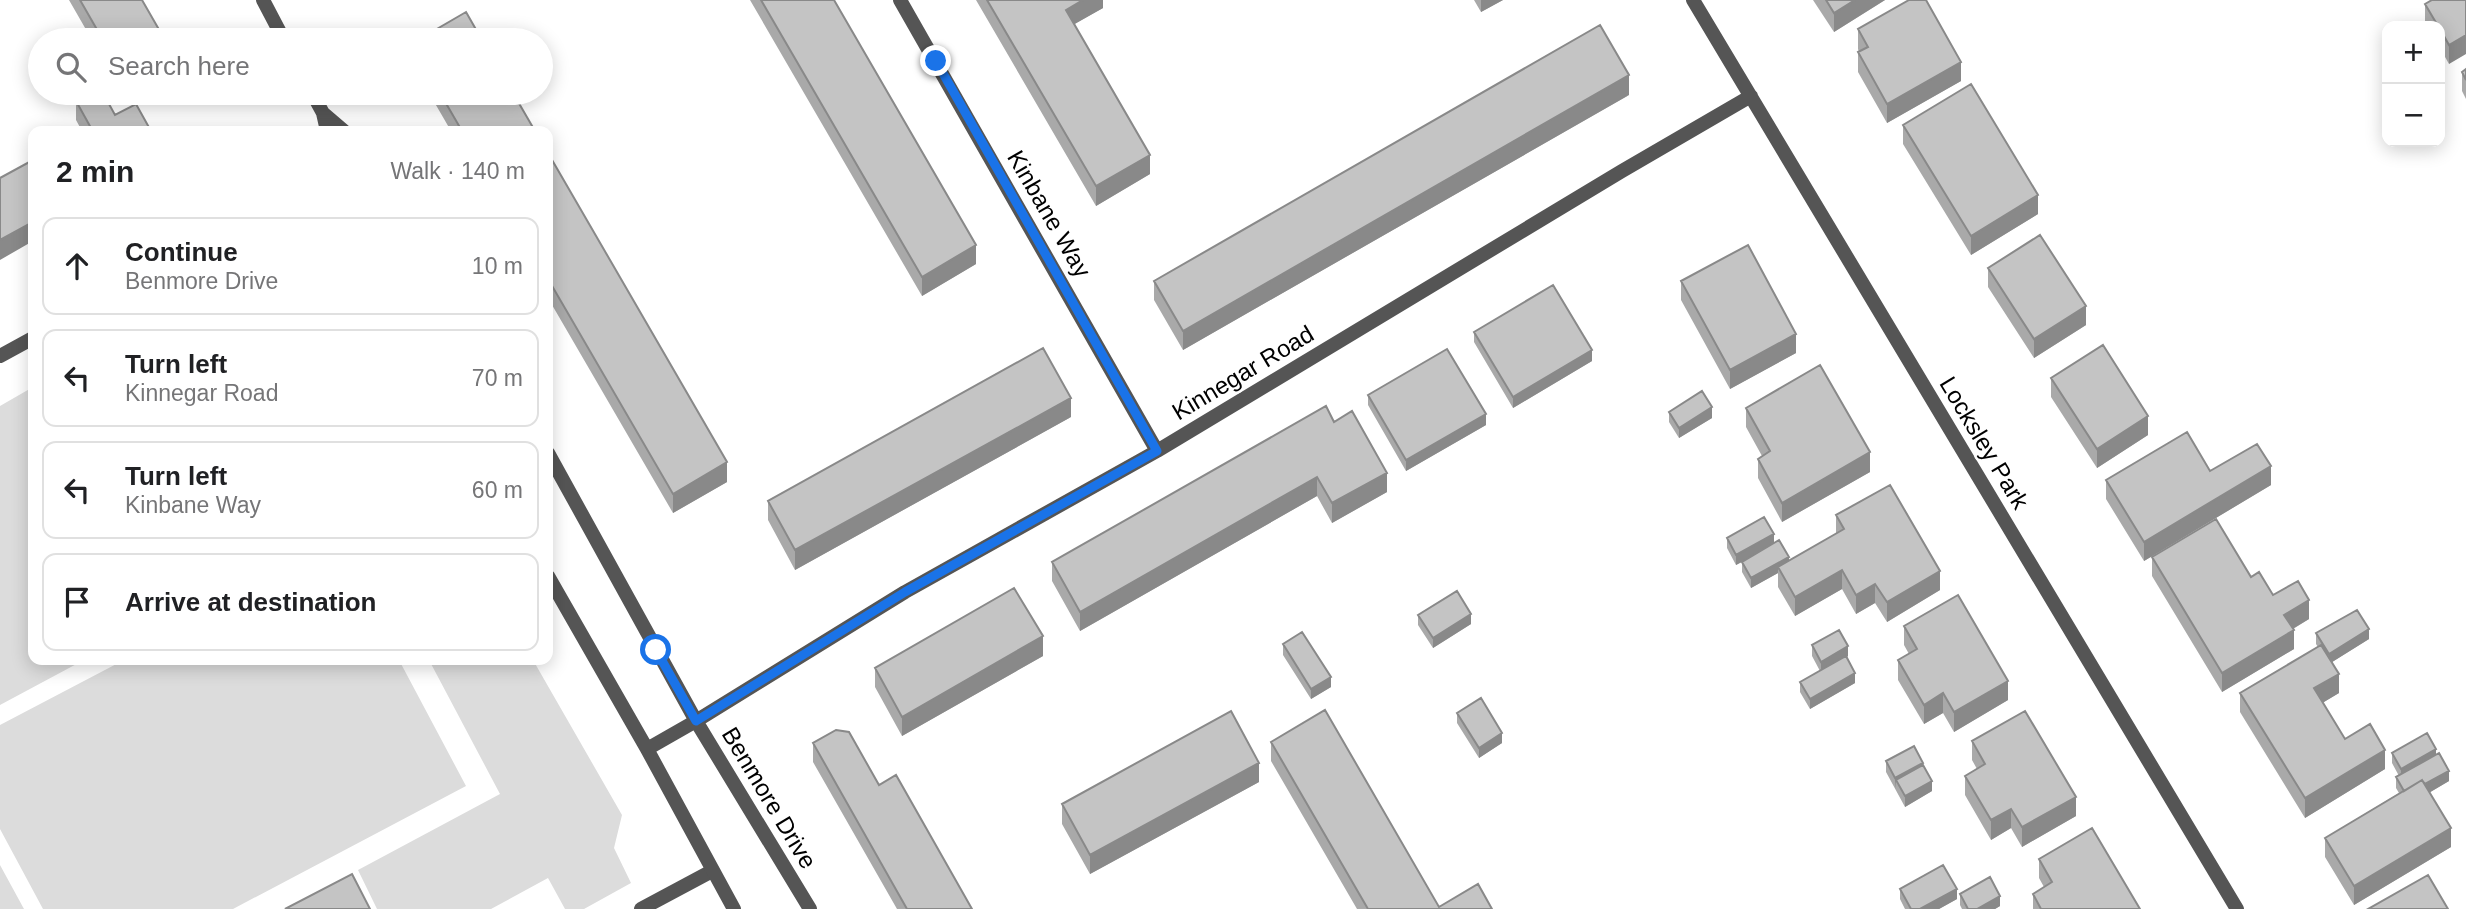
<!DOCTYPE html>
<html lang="en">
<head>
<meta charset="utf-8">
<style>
  body { margin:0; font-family:Arial,sans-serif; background:#f2f2f2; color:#202124 }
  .controls { position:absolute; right:21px; top:21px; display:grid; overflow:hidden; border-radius:14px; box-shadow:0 4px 18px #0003 }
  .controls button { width:63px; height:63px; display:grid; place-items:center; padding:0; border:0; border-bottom:2px solid #e0e0e0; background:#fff; color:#202124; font:35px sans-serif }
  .stop { position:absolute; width:21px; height:21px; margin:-16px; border:5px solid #1a73e8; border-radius:50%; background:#fff }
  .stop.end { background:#1a73e8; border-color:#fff; box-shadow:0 2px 7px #0008 }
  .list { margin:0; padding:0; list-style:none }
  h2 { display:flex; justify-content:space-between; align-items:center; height:91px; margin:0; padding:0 28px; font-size:30px }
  h2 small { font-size:23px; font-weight:400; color:#757577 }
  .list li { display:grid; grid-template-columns:46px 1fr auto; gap:21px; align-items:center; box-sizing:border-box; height:98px; margin:0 14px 14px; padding:0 14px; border:2px solid #e0e0e0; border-radius:14px }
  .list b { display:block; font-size:26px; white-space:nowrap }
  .list p { margin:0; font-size:23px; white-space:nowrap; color:#757577 }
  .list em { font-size:23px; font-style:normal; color:#757577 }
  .icon { flex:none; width:38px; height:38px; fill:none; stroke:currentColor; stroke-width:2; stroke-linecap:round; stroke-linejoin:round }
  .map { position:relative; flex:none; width:2466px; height:909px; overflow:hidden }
  .search { position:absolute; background:#fff; box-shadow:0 4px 18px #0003; left:28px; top:28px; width:525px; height:77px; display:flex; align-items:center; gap:18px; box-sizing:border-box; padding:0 24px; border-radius:38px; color:#757577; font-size:26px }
  .panel { position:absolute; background:#fff; box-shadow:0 4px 18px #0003; left:28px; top:126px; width:525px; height:539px; border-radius:14px }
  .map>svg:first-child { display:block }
</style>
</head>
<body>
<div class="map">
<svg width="2466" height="909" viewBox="0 0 2466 909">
  <rect width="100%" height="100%" fill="#fff"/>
  <path fill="#dcdcdc" d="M 33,387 L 33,660 L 84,660 L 0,705 L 0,406 Z
    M 124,660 L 399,660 L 466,786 L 233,909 L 43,909 L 0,829 L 0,725 Z
    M 429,660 L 533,660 L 622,815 L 614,848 L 631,883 L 584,909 L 565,909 L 548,878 L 491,909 L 377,909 L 358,870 L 500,794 Z
    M 0,865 L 24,909 L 0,909 Z"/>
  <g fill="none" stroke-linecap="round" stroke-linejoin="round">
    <path stroke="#555" stroke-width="14" d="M 641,909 L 712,871"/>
    <path stroke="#555" stroke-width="14" d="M 263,0 L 284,40
      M 900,0 L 1157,451
      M 1693,0 L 2237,909
      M 312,93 L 323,113 L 327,131
      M 323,113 L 344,131
      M 0,356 L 33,338
      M 548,453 L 696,721 L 810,909
      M 548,576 L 647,749 L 734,909
      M 647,749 L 696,721 L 905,592 L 1157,451 L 1622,171 L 1751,96"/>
  </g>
  <path fill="#a9a9a9" d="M 69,0 L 142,0 L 165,40 L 92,40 Z
    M 750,0 L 834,0 L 976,264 L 922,296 Z
    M 976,0 L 1103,0 L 1103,8 L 1074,24 L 1150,174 L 1096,206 Z
    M 1474,0 L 1503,0 L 1481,12 Z
    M 1813,0 L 1885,0 L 1834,32 Z
    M 2466,0 L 2449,64 L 2440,48 L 2440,26 L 2427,26 L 2425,23 L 2425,4 Z
    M 1858,29 L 1961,81 L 1887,123 L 1858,72 L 1858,52 L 1859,52 L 1858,49 Z
    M 2466,69 L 2466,99 L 2462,91 L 2462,72 Z
    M 429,93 L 513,93 L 535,131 L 451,131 Z
    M 1629,95 L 1183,350 L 1154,300 L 1154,281 Z
    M 76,101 L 115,115 L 151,131 L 82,131 L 76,120 Z
    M 1903,125 L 2038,214 L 1971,255 L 1903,144 Z
    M 548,153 L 727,482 L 673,513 L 548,298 Z
    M 1988,268 L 2086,325 L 2034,358 L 1988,287 Z
    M 1681,281 L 1796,353 L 1730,389 L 1681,300 Z
    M 1474,332 L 1592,361 L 1513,408 L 1474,342 Z
    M 2051,378 L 2148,435 L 2097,468 L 2051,397 Z
    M 1368,395 L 1486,425 L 1406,471 L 1368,405 Z
    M 1746,408 L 1870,472 L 1782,522 L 1758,478 L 1758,459 L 1762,456 L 1746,427 Z
    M 1669,412 L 1712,418 L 1679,438 L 1669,422 Z
    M 1071,417 L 795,570 L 768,520 L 768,501 Z
    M 1334,422 L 1387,492 L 1332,523 L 1317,496 L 1080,631 L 1052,581 L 1052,562 Z
    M 2210,471 L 2271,485 L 2144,561 L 2106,499 L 2106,480 Z
    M 1836,515 L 1940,590 L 1887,622 L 1875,603 L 1856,614 L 1842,589 L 1795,616 L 1778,587 L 1778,573 L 1751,588 L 1742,572 L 1742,562 L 1736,565 L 1727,548 L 1727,538 L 1774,544 L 1789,561 L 1836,534 Z
    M 2152,557 L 2251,577 L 2273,595 L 2309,619 L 2293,629 L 2294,649 L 2222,692 L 2152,576 Z
    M 1418,615 L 1471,624 L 1433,648 L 1418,625 Z
    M 1904,626 L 2008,700 L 1954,732 L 1943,713 L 1924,724 L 1898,680 L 1898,660 L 1909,654 L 1904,645 Z
    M 2316,633 L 2369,639 L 2332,662 L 2339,693 L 2322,703 L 2345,739 L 2385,769 L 2305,818 L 2240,712 L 2240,693 L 2318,647 L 2316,644 Z
    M 1283,644 L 1331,687 L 1311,699 L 1283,655 Z
    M 1812,645 L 1848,656 L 1846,658 L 1855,683 L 1810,709 L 1800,692 L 1800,682 L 1820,671 L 1812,656 Z
    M 1043,656 L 902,736 L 875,687 L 875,668 Z
    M 1457,713 L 1502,743 L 1479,758 L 1457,723 Z
    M 1972,741 L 2076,816 L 2022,847 L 2011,828 L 1991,840 L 1965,795 L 1965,776 L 1977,769 L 1972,760 Z
    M 1271,742 L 1439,907 L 1492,909 L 1357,909 L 1271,761 Z
    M 813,743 L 879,785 L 972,909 L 897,909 L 813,762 Z
    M 2392,753 L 2436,754 L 2449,781 L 2430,792 L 2451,847 L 2354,905 L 2325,857 L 2325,838 L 2399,793 L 2396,788 L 2396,777 L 2399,776 L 2392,763 Z
    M 1886,761 L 1923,765 L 1932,791 L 1905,807 L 1886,772 Z
    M 1259,782 L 1090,874 L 1062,824 L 1062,804 Z
    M 2039,859 L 2140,909 L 2033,909 L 2033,894 L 2044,887 L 2039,878 Z
    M 1900,889 L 1957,899 L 1939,909 L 1905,909 L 1900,899 Z
    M 1960,894 L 2000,906 L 1995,909 L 1962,909 L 1960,905 Z"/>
  <path fill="#898989" d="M 1083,0 L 1103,0 L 1103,8 L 1066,29 L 1066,10 Z
    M 1481,0 L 1503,0 L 1481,12 Z
    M 1855,0 L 1885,0 L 1834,32 L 1834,13 Z
    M 130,32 L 130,40 L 116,40 Z
    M 2466,35 L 2466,54 L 2449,64 L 2449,45 Z
    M 1961,62 L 1961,81 L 1887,123 L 1887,104 Z
    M 1629,75 L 1629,95 L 1183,350 L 1183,331 Z
    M 156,93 L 165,93 L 156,97 Z
    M 1150,155 L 1150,174 L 1096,206 L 1096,186 Z
    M 2038,195 L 2038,214 L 1971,255 L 1971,236 Z
    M 33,222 L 33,241 L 0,260 L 0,240 Z
    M 976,245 L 976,264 L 922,296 L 922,277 Z
    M 2086,306 L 2086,325 L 2034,358 L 2034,339 Z
    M 1796,334 L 1796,353 L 1730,389 L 1730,370 Z
    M 1592,350 L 1592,361 L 1513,408 L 1513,397 Z
    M 1071,398 L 1071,417 L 795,570 L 795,550 Z
    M 1712,407 L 1712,418 L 1679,438 L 1679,428 Z
    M 1486,414 L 1486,425 L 1406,471 L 1406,460 Z
    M 2148,416 L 2148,435 L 2097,468 L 2097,449 Z
    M 1870,452 L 1870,472 L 1782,522 L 1782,503 Z
    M 727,462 L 727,482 L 673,513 L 673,494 Z
    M 2271,466 L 2271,485 L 2144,561 L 2144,542 Z
    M 1387,473 L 1387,492 L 1332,523 L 1332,503 Z
    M 1317,477 L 1317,496 L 1080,631 L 1080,612 Z
    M 1774,534 L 1774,544 L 1736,565 L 1736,555 Z
    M 1789,557 L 1789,567 L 1778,567 L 1778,573 L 1751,588 L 1751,578 Z
    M 1842,570 L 1842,589 L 1795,616 L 1795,597 Z
    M 1940,571 L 1940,590 L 1887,622 L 1887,602 Z
    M 1875,584 L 1875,603 L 1856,614 L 1856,595 Z
    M 2309,600 L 2309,619 L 2284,634 L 2284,615 Z
    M 1471,614 L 1471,624 L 1433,648 L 1433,638 Z
    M 2369,629 L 2369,639 L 2329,664 L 2329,654 Z
    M 2294,630 L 2294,649 L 2222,692 L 2222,673 Z
    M 1043,636 L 1043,656 L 902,736 L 902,717 Z
    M 1848,646 L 1848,656 L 1821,672 L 1821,662 Z
    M 1855,673 L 1855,683 L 1810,709 L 1810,699 Z
    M 2339,674 L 2339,693 L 2314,708 L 2314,688 Z
    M 1331,677 L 1331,687 L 1311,699 L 1311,689 Z
    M 2008,681 L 2008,700 L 1954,732 L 1954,712 Z
    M 1943,693 L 1943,713 L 1924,724 L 1924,705 Z
    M 1502,733 L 1502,743 L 1479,758 L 1479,748 Z
    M 2436,749 L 2436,760 L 2401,779 L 2401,769 Z
    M 2385,750 L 2385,769 L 2305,818 L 2305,798 Z
    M 1259,763 L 1259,782 L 1090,874 L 1090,855 Z
    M 1923,763 L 1923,773 L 1896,780 L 1895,789 L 1895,778 Z
    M 2449,771 L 2449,781 L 2407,806 L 2407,795 Z
    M 1932,781 L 1932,791 L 1905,807 L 1905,796 Z
    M 2076,797 L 2076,816 L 2022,847 L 2022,827 Z
    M 2011,809 L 2011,828 L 1991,840 L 1991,820 Z
    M 2451,828 L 2451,847 L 2354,905 L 2354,886 Z
    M 1957,889 L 1957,899 L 1939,909 L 1920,909 Z
    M 2000,896 L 2000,906 L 1995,909 L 1977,909 Z"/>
  <path fill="#c4c4c4" stroke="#898989" stroke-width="2" d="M 80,0 L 142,0 L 165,40 L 135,40 L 130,32 L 116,40 L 103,40 Z
    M 761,0 L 834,0 L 976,245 L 922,277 Z
    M 987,0 L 1083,0 L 1066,10 L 1150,155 L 1096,186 Z
    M 1826,0 L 1855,0 L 1834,13 Z
    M 1909,0 L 1926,0 L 1961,62 L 1887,104 L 1858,52 L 1868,47 L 1858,29 Z
    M 2432,0 L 2466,0 L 2466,35 L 2449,45 L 2440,29 L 2440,26 L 2438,26 L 2425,4 Z
    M 466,12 L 482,40 L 418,40 Z
    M 1600,25 L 1629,75 L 1183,331 L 1154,281 Z
    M 2466,69 L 2466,80 L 2462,72 Z
    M 1971,84 L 2038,195 L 1971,236 L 1903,125 Z
    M 91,93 L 103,93 L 115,115 L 136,104 L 151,131 L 86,131 L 91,128 L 76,101 Z
    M 440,93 L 513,93 L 535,131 L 462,131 Z
    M 548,153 L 727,462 L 673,494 L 548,279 Z
    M 33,160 L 33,222 L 0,240 L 0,178 Z
    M 2040,235 L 2086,306 L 2034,339 L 1988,268 Z
    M 1748,245 L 1796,334 L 1730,370 L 1681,281 Z
    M 1553,285 L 1592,350 L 1513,397 L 1474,332 Z
    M 2103,345 L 2148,416 L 2097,449 L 2051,378 Z
    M 1043,348 L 1071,398 L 795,550 L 768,501 Z
    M 1447,349 L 1486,414 L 1406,460 L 1368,395 Z
    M 1820,365 L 1870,452 L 1782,503 L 1758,459 L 1770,451 L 1746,408 Z
    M 1702,391 L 1712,407 L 1679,428 L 1669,412 Z
    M 1326,406 L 1334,422 L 1352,411 L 1387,473 L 1332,503 L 1317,477 L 1080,612 L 1052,562 Z
    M 2187,432 L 2210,471 L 2257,444 L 2271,466 L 2144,542 L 2106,480 Z
    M 1890,485 L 1940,571 L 1887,602 L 1875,584 L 1856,595 L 1842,570 L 1795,597 L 1778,567 L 1844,529 L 1836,515 Z
    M 1764,517 L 1774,534 L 1736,555 L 1727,538 Z
    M 2216,519 L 2251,577 L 2259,572 L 2273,595 L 2298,581 L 2309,600 L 2284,615 L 2294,630 L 2222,673 L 2152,557 Z
    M 1779,540 L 1789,557 L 1751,578 L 1742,562 Z
    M 1014,588 L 1043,636 L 902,717 L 875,668 Z
    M 1457,591 L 1471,614 L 1433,638 L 1418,615 Z
    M 1958,595 L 2008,681 L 1954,712 L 1943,693 L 1924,705 L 1898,660 L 1917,649 L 1904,626 Z
    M 2357,610 L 2369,629 L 2329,654 L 2316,633 Z
    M 1839,630 L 1848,646 L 1821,662 L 1812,645 Z
    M 1302,632 L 1331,677 L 1311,689 L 1283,644 Z
    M 2321,645 L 2339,674 L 2314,688 L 2345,739 L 2370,724 L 2385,750 L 2305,798 L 2240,693 Z
    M 1846,656 L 1855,673 L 1810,699 L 1800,682 Z
    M 1481,698 L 1502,733 L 1479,748 L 1457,713 Z
    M 1325,710 L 1439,907 L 1478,884 L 1492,909 L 1368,909 L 1271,742 Z
    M 1231,711 L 1259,763 L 1090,855 L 1062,804 Z
    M 2025,711 L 2076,797 L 2022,827 L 2011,809 L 1991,820 L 1965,776 L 1985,764 L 1972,741 Z
    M 836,730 L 849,732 L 879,785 L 896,775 L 972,909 L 907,909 L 813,743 Z
    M 2427,733 L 2436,749 L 2401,769 L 2392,753 Z
    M 1914,746 L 1923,763 L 1895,778 L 1886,761 Z
    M 2439,753 L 2449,771 L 2425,784 L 2422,780 L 2404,791 L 2396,777 Z
    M 1923,765 L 1932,781 L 1905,796 L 1896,780 Z
    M 2422,780 L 2451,828 L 2354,886 L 2325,838 Z
    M 2092,828 L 2140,909 L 2041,909 L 2033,894 L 2052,882 L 2039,859 Z
    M 1943,865 L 1957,889 L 1920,909 L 1911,909 L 1900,889 Z
    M 352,874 L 370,909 L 285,909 Z
    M 2428,875 L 2448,909 L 2368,909 Z
    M 1990,877 L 2000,896 L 1977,909 L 1968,909 L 1960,894 Z"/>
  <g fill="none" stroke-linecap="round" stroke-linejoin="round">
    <path stroke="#1a73e8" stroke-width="9" d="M 656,650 L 696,721 L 905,592 L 1157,451 L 936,61"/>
  </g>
  <g text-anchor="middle" stroke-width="5" stroke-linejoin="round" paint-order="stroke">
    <g font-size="24" fill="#000" stroke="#fff">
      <text transform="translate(1049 214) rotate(60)" y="8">Kinbane Way</text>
      <text transform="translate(1243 373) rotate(-31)" y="8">Kinnegar Road</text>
      <text transform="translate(1984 443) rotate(59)" y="8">Locksley Park</text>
      <text transform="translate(769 798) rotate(59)" y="8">Benmore Drive</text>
    </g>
  </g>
</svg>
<div class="controls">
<button>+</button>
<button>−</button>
</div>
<div class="stop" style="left:656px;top:650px"></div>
<div class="stop end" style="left:936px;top:61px"></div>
<div class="search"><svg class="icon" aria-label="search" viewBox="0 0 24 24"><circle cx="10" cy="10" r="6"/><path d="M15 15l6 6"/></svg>Search here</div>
<section class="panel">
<h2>2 min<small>Walk · 140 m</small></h2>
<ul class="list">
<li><svg class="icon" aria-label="ahead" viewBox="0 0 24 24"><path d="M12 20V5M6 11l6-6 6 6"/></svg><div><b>Continue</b><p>Benmore Drive</p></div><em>10 m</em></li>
<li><svg class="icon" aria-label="left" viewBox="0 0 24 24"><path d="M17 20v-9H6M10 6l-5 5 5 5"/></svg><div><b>Turn left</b><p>Kinnegar Road</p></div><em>70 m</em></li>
<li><svg class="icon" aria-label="left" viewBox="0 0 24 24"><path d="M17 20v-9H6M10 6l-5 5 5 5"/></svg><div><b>Turn left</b><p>Kinbane Way</p></div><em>60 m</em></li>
<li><svg class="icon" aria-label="arrive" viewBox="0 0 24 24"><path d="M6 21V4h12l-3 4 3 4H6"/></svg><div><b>Arrive at destination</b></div></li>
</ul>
</section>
</div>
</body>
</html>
